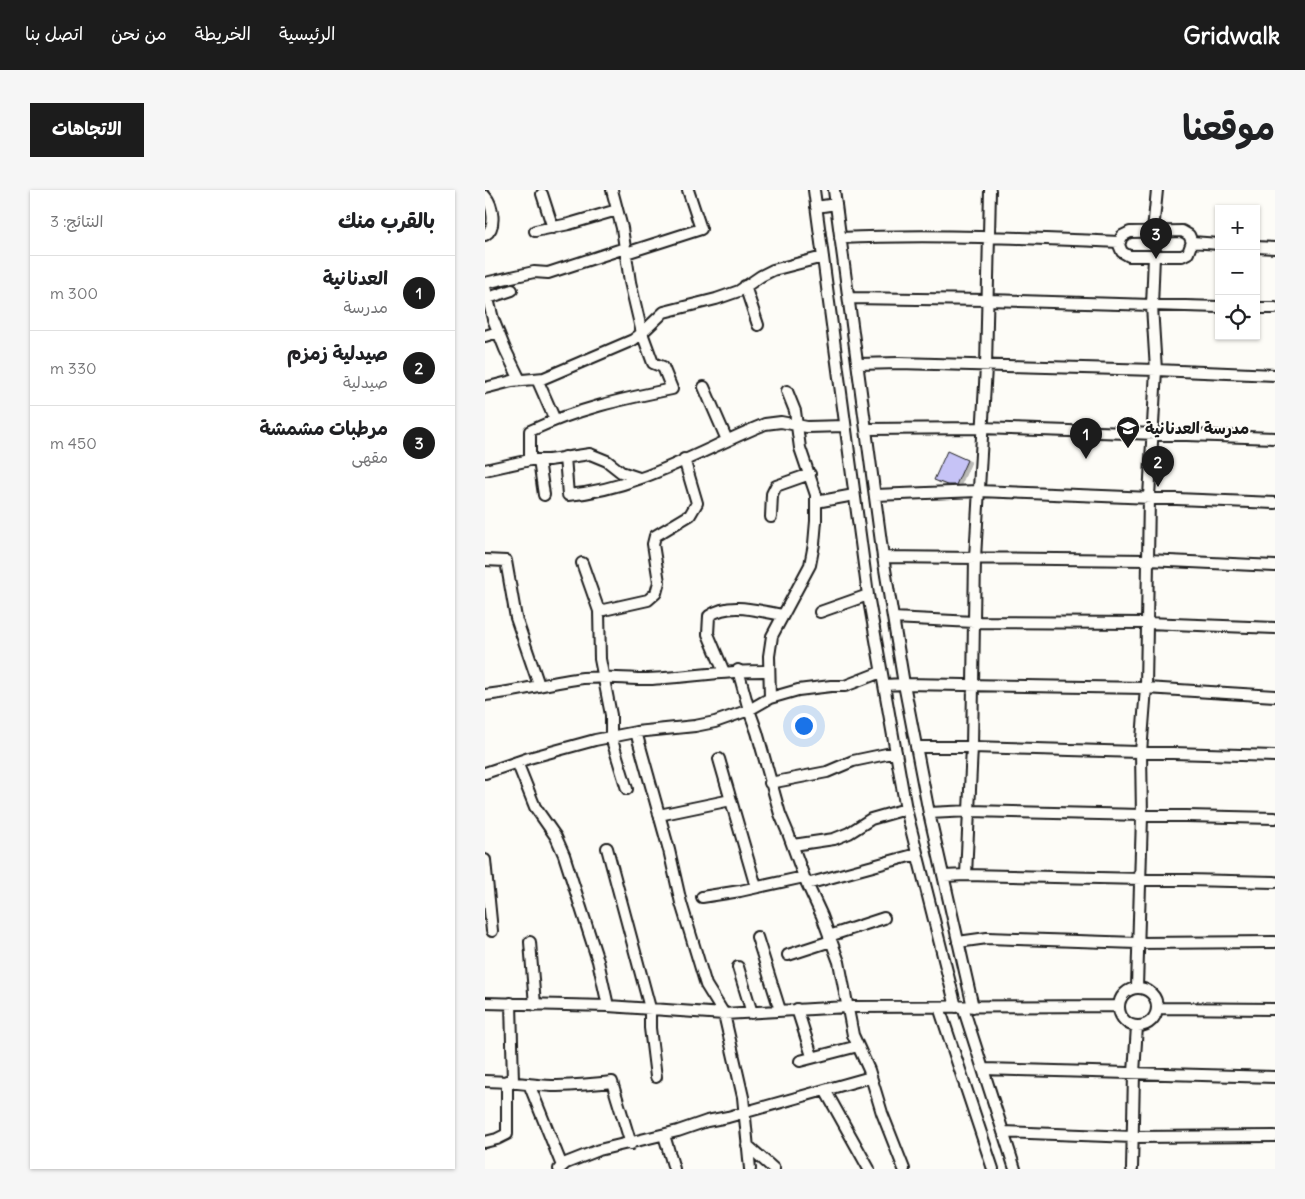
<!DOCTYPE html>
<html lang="ar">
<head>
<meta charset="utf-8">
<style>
  body { margin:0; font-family:Delius,"Playpen Sans Arabic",sans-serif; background:#f6f6f6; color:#202124; direction:rtl }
  .controls { position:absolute; right:15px; top:15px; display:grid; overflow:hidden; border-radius:0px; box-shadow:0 1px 4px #0004 }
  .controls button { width:45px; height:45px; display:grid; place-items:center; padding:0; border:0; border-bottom:1px solid #e0e0e0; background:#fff; color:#202124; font:25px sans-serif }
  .you { position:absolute; left:318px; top:535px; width:18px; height:18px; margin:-12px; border:4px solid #fff; border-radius:50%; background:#1a73e8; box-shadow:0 0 0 8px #1a73e833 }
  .badge { display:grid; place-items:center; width:32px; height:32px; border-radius:50%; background:#1c1c1c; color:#fff; font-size:16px; font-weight:700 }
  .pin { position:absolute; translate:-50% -41px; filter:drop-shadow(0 1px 2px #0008) }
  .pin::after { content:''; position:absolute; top:26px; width:18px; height:15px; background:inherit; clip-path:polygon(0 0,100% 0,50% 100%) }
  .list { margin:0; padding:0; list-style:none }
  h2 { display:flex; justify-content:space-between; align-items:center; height:65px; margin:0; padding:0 20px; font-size:21px }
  h2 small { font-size:16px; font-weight:400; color:#757577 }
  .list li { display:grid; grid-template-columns:32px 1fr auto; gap:15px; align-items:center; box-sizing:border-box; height:75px; padding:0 20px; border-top:1px solid #e0e0e0 }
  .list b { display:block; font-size:19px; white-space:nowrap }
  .list p { margin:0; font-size:16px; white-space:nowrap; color:#757577 }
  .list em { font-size:16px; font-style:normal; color:#757577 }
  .icon { flex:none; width:28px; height:28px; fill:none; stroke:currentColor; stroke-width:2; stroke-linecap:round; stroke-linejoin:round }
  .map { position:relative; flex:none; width:790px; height:979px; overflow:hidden; direction:ltr; border-radius:0px }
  header { display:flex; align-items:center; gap:30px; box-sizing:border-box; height:70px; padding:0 25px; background:#1c1c1c; color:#fff }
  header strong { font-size:24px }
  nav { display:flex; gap:28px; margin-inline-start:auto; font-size:18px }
  .intro { display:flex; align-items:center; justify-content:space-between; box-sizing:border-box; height:120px; padding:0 30px }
  h1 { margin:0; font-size:35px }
  .button { padding:12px 22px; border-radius:0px; background:#1c1c1c; color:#fff; font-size:18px; font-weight:700 }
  main { display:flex; gap:30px; padding:0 30px }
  aside { flex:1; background:#fff; border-radius:0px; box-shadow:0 1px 4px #0004 }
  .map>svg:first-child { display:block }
</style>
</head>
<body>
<header>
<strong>Gridwalk</strong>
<nav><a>الرئيسية</a><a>الخريطة</a><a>من نحن</a><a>اتصل بنا</a></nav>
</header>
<div class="intro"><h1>موقعنا</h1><a class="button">الاتجاهات</a></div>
<main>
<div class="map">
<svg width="790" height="979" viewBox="0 0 790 979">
  <defs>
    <filter id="shadow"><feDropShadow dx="4" dy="2" stdDeviation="0" flood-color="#0004"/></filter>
  </defs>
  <rect width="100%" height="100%" fill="#fdfcf7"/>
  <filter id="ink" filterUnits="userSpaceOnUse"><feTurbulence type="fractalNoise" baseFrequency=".02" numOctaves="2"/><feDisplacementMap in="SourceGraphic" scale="10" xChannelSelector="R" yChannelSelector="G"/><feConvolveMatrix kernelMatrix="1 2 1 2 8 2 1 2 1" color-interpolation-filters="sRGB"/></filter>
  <g filter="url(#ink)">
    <path fill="#c6c3f6" stroke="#1c1c1c" filter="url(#shadow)" d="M 462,261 L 482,270 L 471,295 L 462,295 L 449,290 Z"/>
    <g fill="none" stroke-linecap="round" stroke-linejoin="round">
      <g stroke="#1c1c1c" stroke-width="14">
        <path id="minor" d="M 329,0 L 383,405 L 421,619 L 471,817
          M 349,0 L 398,367 L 419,494 L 444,623 L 488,817
          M 57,4 L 68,38
          M 0,6 C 8,15 12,38 0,45
          M 331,17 L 351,14
          M 50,41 L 84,34 L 132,20
          M 668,41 L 672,0
          M 697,41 L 704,45 L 707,52 L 703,63 L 697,66 L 644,66 L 637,62 L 634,55 L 637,46 L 645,42 Z
          M 355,48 C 448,44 541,48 634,52
          M 707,52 L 734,54
          M 771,57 L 790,58
          M 141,63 L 216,39 L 203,0
          M 0,93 L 49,82 L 63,83 L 140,58
          M 260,96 L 273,135
          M 0,97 L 8,129 L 20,159 L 35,190
          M 364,108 L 502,110 L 734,117
          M 0,109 L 27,100
          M 771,118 L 790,118
          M 0,146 L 13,142
          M 373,174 L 414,173 L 671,180 L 790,185
          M 52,189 L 70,230
          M 219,197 L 242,250
          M 0,198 L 27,191 L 59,188 L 148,150 L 157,143 L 179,122 L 231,109 L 254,101 L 276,86 L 288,80 L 338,67
          M 302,201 L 310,221 L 315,258 L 331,305 L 331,331 L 329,354 L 325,375 L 287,446 L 284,466 L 285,508 L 264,520 L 272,542 L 295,624 L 303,643 L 319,687 L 337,726 L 354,772 L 368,845 L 384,880 L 397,923 L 419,979
          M 381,239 L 497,238 L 790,248
          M 80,267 L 83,305 C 154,299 216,260 280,234 L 296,232 L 322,237 L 360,236
          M 45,270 L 45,241 C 92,219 137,209 187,199 L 178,177 L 168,173 L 157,143 L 145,92 L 137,38 L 127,0
          M 54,270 L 59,305
          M 0,280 L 45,270 L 64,270 L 105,264 L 122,271 L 136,282 L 154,288
          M 390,305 L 493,301 L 790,313
          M 331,312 L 369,305
          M 286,327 L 287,304 L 291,296 L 325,284
          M 398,367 L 663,370 L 790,376
          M 0,370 L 21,371 L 31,428 L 54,495
          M 97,373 L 114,421
          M 335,422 L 383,405
          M 408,428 L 489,432 L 662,433 L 790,438
          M 239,482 L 223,444 L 224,426 C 245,411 273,421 297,425
          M 399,495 L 419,494 L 661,498 L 790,506
          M 0,505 C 33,502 65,492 98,488 C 120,486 141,489 163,489 C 204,487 244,480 284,481
          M 285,508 L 313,500 L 346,496 L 360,496 L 396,482
          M 151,542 L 184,660 L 196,713 L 221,795 L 239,824 L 258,907 L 265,979
          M 431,557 L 487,557 L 790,566
          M 234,569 L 271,697
          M 32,572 L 50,617 L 71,647 L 79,665 L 113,771 L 123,816
          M 0,583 L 44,568 L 110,550 L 151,542 L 210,536 L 230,532 L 264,520 L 253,480
          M 285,593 L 342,582 L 368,571 L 411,562
          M 142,599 L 126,547 L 126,525 L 115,469 L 114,421 L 163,410 L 171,403 L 174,392 L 168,354 L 170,346 L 205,325 L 212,313 L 199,269
          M 444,623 L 485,621 L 790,628
          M 174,625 L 246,610
          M 308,655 L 349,649 L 364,643 L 386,629 L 421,619
          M 122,658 L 165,818 L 165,838 L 171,887
          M 0,670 L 7,741
          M 481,685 L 487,557 L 490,368 L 501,177 L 505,0
          M 459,686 L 481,685 L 790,692
          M 322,694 L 432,664
          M 217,707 L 255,701 L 319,687
          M 344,746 L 399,728
          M 272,747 L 295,820
          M 45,752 L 50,815
          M 473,752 L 502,748 L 652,753 L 790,752
          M 303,765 L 346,751
          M 253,777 L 267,823
          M 652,797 L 657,626 L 656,562 L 661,498 L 664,307 L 671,180 L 667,116 L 669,66
          M634 817a19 19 0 1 1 38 0a19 19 0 1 1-38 0Z
          M 0,813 L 123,816 L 239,824 L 362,817 L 633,816
          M 26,813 L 28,892
          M 454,817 L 508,979
          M 478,817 L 530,979
          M 672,818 L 790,819
          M 312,819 L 327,866
          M 315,871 L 373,856
          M 498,879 L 790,887
          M 0,891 C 23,891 45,895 67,896 C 87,896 107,894 127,892 L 146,954
          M 44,894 L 77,976
          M 340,900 L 384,979
          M 518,942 L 648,947 L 790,946
          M 179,945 L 189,979
          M 0,952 L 12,949 L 22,944 L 22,891
          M 262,955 L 289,979
          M 74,979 L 81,973 L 114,960 L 193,941 L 222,931 L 243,927 L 386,887
          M 647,979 L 649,883 L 652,836"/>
      </g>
      <use href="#minor" stroke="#fdfcf7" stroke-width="10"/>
    </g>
  </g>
  <defs>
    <g id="school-pin" transform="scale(1.25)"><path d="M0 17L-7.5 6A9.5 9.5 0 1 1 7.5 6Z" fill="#1c1c1c" stroke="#fdfcf7"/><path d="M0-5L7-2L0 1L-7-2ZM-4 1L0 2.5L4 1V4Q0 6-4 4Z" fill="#fff"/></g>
  </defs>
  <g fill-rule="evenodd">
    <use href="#school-pin" x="643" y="238"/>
  </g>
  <g text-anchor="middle" stroke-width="4" stroke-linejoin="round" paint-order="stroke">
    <g font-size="16" font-weight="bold" fill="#1c1c1c" stroke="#fdfcf7" text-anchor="start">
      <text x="660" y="244">مدرسة العدنانية</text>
    </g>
  </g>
</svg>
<div class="controls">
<button>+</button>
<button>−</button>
<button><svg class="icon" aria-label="locate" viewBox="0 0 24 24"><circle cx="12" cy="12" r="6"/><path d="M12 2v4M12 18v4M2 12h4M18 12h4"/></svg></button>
</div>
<div class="you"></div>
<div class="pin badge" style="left:601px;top:269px">1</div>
<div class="pin badge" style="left:673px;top:297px">2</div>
<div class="pin badge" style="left:671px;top:69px">3</div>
</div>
<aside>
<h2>بالقرب منك<small>النتائج: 3</small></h2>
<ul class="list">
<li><span class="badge">1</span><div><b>العدنانية</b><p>مدرسة</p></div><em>300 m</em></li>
<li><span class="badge">2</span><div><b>صيدلية زمزم</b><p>صيدلية</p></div><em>330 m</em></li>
<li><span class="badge">3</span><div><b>مرطبات مشمشة</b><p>مقهى</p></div><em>450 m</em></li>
</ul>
</aside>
</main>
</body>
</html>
